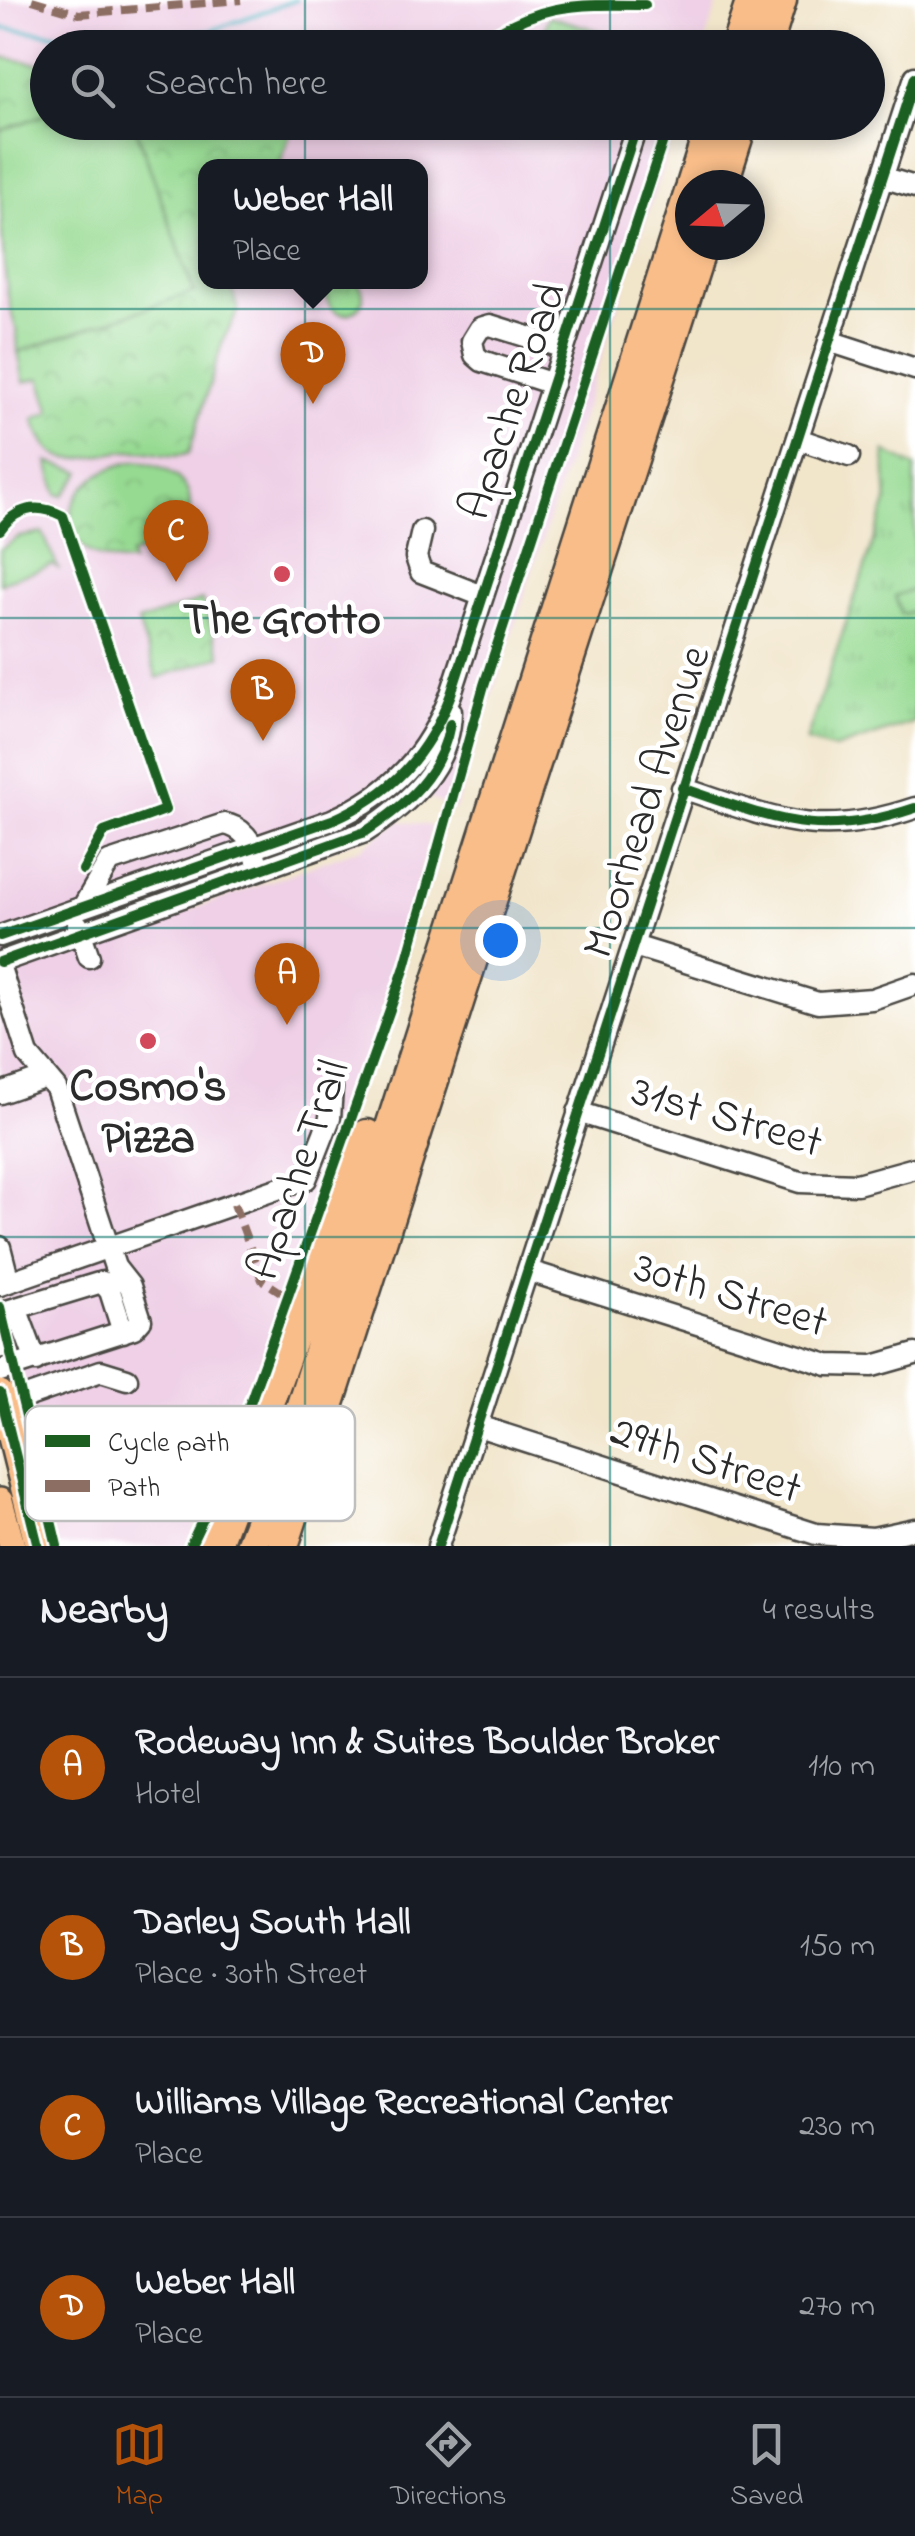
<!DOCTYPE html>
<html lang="en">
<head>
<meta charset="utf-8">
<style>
  body { margin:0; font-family:"Indie Flower",sans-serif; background:#242831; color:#f1f3f6 }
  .compass { position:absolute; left:675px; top:170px; width:90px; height:90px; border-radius:50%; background:#171b24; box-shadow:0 5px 15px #0003; rotate:251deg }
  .you { position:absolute; left:500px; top:940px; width:35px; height:35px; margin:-25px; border:8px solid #fff; border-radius:50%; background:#1a73e8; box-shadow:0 0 0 15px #1a73e833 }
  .badge { display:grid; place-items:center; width:65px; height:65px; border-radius:50%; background:#b45309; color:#fff; font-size:32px; font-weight:700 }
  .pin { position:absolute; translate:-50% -82px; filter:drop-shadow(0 2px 5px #0008) }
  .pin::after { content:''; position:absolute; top:52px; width:35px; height:30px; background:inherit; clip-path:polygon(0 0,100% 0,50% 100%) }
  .popup { position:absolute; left:198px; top:159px; width:230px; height:130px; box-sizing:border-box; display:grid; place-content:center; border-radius:20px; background:#171b24; filter:drop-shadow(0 2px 8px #0005); font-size:32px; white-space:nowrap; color:#9ea1a6 }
  .popup b { font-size:38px; color:#f1f3f6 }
  .popup::after { content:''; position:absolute; left:50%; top:100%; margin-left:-20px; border:20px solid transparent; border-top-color:#171b24 }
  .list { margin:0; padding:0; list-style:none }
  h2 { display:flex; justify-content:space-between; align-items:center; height:130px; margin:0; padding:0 40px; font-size:42px }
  h2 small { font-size:32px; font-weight:400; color:#9ea1a6 }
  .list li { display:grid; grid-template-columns:65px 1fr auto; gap:30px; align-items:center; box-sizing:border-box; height:180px; padding:0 40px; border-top:2px solid #363941 }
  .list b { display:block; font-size:38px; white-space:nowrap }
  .list p { margin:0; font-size:32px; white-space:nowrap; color:#9ea1a6 }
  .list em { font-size:32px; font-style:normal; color:#9ea1a6 }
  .icon { flex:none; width:55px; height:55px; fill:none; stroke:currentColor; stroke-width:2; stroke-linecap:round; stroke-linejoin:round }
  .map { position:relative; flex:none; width:915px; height:1546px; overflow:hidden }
  .search { position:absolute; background:#171b24; box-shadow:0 5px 15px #0003; left:30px; right:30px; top:30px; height:110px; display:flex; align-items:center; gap:25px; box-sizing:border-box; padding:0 35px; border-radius:55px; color:#9ea1a6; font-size:38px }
  .sheet { height:850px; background:#171b24 }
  nav { display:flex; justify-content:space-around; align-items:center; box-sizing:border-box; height:140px; border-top:2px solid #363941; background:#171b24; font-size:28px; color:#9ea1a6 }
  nav a { display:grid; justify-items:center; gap:5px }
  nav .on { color:#b45309 }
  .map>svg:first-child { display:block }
</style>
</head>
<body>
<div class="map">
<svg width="915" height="1546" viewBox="0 0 915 1546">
  <defs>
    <pattern id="grass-tufts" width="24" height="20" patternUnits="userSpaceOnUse" patternTransform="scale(2.5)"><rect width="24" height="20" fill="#96da92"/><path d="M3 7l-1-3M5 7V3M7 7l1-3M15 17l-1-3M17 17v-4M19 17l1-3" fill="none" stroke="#81bb7e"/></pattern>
    <pattern id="park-crowns" width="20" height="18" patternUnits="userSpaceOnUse" patternTransform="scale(2.5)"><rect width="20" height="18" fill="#96da92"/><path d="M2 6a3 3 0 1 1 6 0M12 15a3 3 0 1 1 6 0" fill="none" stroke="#81bb7e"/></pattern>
  </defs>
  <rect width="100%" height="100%" fill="#fff"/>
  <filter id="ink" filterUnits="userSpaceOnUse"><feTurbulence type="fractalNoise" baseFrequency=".01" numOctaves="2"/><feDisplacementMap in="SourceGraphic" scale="20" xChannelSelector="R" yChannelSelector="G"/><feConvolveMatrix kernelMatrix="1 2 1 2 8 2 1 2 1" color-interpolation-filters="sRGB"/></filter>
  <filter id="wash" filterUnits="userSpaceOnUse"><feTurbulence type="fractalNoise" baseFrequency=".0048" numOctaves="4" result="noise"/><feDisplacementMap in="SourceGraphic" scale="40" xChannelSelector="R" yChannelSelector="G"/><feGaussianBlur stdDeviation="2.25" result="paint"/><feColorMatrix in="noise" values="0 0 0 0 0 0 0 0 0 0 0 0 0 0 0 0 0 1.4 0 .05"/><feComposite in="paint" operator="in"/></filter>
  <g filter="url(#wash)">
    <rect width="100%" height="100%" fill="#f1e5ca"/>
    <path fill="#efd0e6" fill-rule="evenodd" d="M 0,0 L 719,0 L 703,47 L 48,48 L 48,122 L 677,123 L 455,810 L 422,795 L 359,839 L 0,966 ZM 206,166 L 420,166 L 420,282 L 206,282 Z
      M 400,821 L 432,826 L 398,969 L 279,1314 L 216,1482 L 187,1546 L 56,1546 L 0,1289 L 0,979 L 361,848 Z"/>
    <path fill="url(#grass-tufts)" stroke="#60825e" stroke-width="2.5" d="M327 296a18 18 0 1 1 36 0a18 18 0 1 1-36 0Z
      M 885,451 L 915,467 L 915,722 L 835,749 L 806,741 L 887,502 Z
      M 48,462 L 82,472 L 63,496 L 57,494 Z"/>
    <path fill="url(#park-crowns)" stroke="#60825e" stroke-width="2.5" d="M 0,57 L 47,65 L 47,114 L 0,131 Z
      M 134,123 L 294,123 L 279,166 L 206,166 L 206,282 L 230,282 L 238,311 L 223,340 L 189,453 C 173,460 154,451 136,451 C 89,450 54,484 34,419 L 51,412 L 40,378 L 24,382 L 18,352 L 193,291 Z
      M 138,461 C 204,473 205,521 153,556 L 150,549 L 130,555 L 132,563 C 43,560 55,474 138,461 Z
      M 202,600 L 221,656 L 157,678 L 138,622 Z"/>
    <path fill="#96da92" stroke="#60825e" stroke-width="2.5" d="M 549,16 L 606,33 L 602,47 L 540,47 Z
      M 47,114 L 48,122 L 134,123 L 194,292 L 18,352 L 17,331 C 0,287 0,187 0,131 Z
      M 43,533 L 58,568 L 51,565 C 34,574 16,574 0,584 L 0,550 L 19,537 Z
      M 915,589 L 915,610 L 901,614 L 895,596 Z"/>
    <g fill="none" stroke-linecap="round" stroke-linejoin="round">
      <path stroke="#4ab7c4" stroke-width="4" d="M 0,28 L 89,38 L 210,31 L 296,0"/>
    </g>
  </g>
  <g filter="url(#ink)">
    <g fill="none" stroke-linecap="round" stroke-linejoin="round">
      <g stroke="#494743" stroke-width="25">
        <path id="minor" d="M 882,177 L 915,187
          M 829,341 L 915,369
          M 553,384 L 482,361 L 475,355 L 472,341 L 480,328 L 490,325 L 564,348
          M 798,439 L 849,456
          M 422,531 L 416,557 L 421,572 L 480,595
          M 682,788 C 775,819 817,841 915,808
          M 84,905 L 109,862 L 224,824 C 241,826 254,842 256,858
          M 78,925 L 89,957
          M 0,936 L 332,820 C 392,794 428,755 451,694 L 636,128
          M 634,946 L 818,1003 L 872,999 L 915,984
          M 0,962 L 365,832 C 409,803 450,767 451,711
          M 0,968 L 28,1055 L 56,1088 L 115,1267 L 130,1286 L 141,1320 L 134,1328 L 0,1371
          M 0,1093 L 46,1077
          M 578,1112 L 800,1182 L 857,1184 L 915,1168
          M 0,1247 L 9,1282
          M 529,1271 L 828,1365 L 873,1366 L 915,1354
          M 0,1285 L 306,1179 L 330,1118 L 332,1088
          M 16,1308 L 36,1361
          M 0,1313 L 102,1282 L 110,1291 L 123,1332
          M 0,1406 L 101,1371 L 127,1379
          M 478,1426 L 816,1534 L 873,1538 L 915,1529
          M 438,1546 L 915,77"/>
      </g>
      <g stroke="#494743" stroke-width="30">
        <path id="major" d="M 0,1393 L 38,1546
          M 0,1501 L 12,1546"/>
      </g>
      <g stroke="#494743" stroke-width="35">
        <path id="highway" d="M 736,48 L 752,0
          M 766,48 L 781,0
          M 692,185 L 712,122
          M 722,185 L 742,122
          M 215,1546 L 367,1135
          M 251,1546 L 288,1449 L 690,192
          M 283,1546 L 702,245"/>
      </g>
      <use href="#minor" stroke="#fff" stroke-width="20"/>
      <use href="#major" stroke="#f8bd89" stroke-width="25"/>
      <use href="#highway" stroke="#f8bd89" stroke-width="30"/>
      <path stroke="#8d6e63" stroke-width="8" stroke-dasharray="15 8" stroke-linecap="butt" d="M 32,0 L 79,14 L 241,0
        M 234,1204 L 262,1280 L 290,1298"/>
      <g stroke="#fff" stroke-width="16">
        <path id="cycleway" d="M 474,48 C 534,3 574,4 645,5
          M 0,530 C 17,507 38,503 63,516 L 165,810 L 104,832 L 83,870
          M 682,788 C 775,819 817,841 915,808
          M 0,936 L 332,820 C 392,794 428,755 451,694 L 636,128
          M 0,962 L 365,832 C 406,805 441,775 450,724
          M 0,1307 L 57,1546
          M 0,1393 L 38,1546
          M 190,1546 L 225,1473 L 404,970 L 484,685 L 669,122
          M 438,1546 L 915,77"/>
      </g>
      <use href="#cycleway" stroke="#1b5e20" stroke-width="10"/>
    </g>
  </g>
  <path fill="none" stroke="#0f766e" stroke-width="2.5" stroke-opacity="0.55" d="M 305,0 L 305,48M 610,0 L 610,48M 305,122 L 305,1546M 610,122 L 610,1546M 0,309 L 915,309M 0,618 L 915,618M 0,928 L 915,928M 0,1237 L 915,1237"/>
  <g fill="#d1495b" stroke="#fff" stroke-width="4">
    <circle cx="282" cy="574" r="10"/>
    <circle cx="148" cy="1041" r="10"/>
  </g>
  <g text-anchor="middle" stroke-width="9" stroke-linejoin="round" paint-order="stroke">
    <g font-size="45" fill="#2b2b2b" stroke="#fff">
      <text transform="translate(510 400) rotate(-71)" y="16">Apache Road</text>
      <text transform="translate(644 801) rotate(-72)" y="16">Moorhead Avenue</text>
      <text transform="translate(728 1114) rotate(16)" y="16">31st Street</text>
      <text transform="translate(296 1169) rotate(-71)" y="16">Apache Trail</text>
      <text transform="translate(732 1292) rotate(17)" y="16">30th Street</text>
      <text transform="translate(707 1457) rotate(18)" y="16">29th Street</text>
    </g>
    <g font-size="45" font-weight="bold" fill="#2b2b2b" stroke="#fff">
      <text x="282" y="633">The Grotto</text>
      <text x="148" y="1100">Cosmo's<tspan x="148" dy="52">Pizza</tspan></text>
    </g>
  </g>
  <rect x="25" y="1406" width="330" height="115" rx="15" fill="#fff" stroke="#bfbfbf" stroke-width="2.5"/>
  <rect x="45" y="1435" width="45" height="12" fill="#1b5e20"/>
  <rect x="45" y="1480" width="45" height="12" fill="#8d6e63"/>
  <g font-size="28" fill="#2b2b2b">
    <text x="108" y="1451">Cycle path</text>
    <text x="108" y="1496">Path</text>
  </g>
</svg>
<svg class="compass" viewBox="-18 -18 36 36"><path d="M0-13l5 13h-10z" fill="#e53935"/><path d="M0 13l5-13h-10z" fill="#9ea1a6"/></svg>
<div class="you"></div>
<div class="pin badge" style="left:287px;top:1025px">A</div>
<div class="pin badge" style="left:263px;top:741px">B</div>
<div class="pin badge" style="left:176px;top:582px">C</div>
<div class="pin badge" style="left:313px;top:404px">D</div>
<div class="popup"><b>Weber Hall</b>Place</div>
<div class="search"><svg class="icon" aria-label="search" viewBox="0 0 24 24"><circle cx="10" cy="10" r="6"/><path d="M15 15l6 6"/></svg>Search here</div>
</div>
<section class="sheet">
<h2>Nearby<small>4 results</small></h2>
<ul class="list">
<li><span class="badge">A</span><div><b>Rodeway Inn &amp; Suites Boulder Broker</b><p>Hotel</p></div><em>110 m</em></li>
<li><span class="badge">B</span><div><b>Darley South Hall</b><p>Place · 30th Street</p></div><em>150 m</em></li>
<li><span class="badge">C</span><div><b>Williams Village Recreational Center</b><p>Place</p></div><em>230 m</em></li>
<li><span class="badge">D</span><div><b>Weber Hall</b><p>Place</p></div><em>270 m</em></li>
</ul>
</section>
<nav>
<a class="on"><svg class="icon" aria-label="map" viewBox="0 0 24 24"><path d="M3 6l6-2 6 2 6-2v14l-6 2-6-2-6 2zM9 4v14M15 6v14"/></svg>Map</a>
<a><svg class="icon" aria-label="directions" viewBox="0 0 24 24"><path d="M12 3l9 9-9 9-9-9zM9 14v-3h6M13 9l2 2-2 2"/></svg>Directions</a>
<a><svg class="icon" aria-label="saved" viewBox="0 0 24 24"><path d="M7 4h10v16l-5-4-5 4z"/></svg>Saved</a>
</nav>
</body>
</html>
